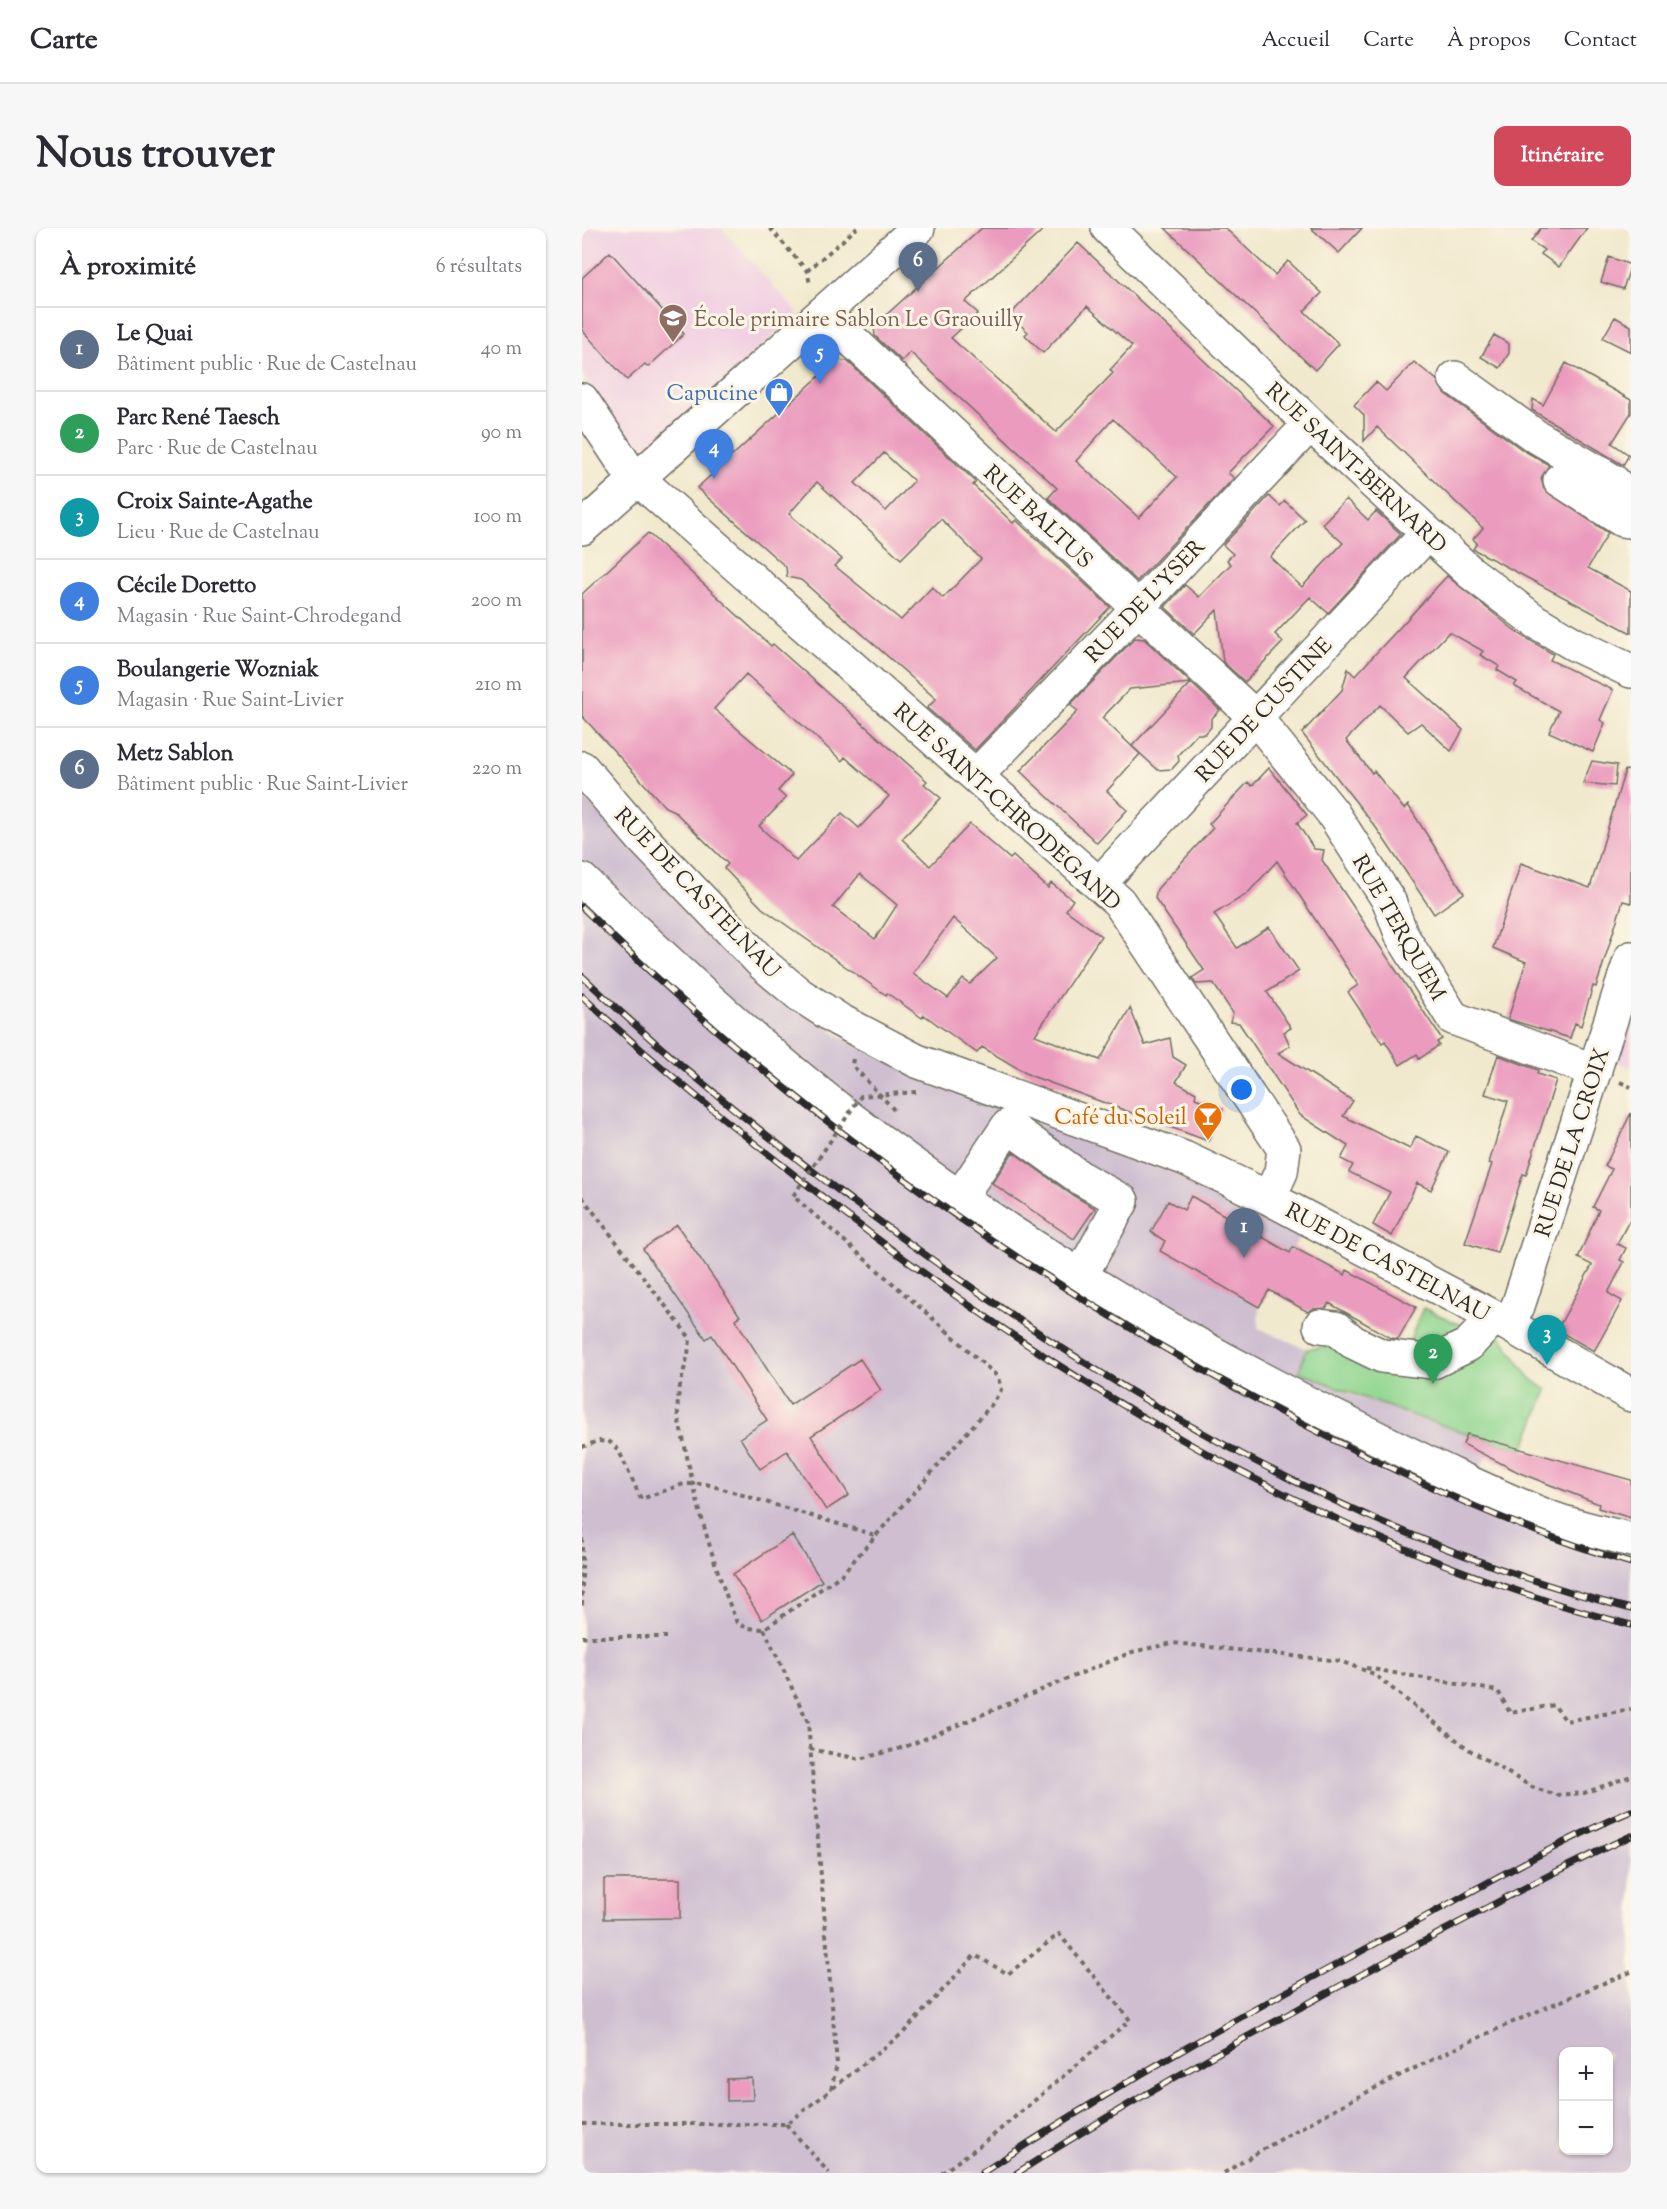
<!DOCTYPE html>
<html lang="fr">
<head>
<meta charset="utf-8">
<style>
  body { margin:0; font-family:"Sorts Mill Goudy",serif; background:#f7f7f7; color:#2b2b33 }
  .controls { position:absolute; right:18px; bottom:18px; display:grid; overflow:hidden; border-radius:12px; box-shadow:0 2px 4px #0004 }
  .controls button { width:54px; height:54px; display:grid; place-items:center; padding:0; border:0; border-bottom:2px solid #e1e1e2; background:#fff; color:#2b2b33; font:30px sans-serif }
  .you { position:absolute; left:660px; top:862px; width:21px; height:21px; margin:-15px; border:4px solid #fff; border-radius:50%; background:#1a73e8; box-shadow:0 0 0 9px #1a73e833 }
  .badge { display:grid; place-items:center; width:39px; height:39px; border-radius:50%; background:#d1495b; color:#fff; font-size:20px; font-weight:700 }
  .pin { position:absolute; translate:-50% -50px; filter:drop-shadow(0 2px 3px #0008) }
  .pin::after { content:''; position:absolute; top:32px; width:21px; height:18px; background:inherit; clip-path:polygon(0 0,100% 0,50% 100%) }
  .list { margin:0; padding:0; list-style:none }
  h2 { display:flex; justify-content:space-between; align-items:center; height:78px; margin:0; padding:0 24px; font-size:26px }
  h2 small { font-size:20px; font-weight:400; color:#7c7c81 }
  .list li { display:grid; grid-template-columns:39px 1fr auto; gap:18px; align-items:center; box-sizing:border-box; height:84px; padding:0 24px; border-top:2px solid #e1e1e2 }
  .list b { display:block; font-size:22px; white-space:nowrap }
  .list p { margin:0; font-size:20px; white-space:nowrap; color:#7c7c81 }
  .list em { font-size:20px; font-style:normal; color:#7c7c81 }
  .map { position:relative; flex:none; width:1049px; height:1945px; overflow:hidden; border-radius:12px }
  header { display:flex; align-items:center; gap:36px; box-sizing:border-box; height:84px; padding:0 30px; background:#fff; border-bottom:2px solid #e1e1e2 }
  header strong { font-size:28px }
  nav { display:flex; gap:33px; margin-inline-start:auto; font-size:21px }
  .intro { display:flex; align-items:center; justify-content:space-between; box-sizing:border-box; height:144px; padding:0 36px }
  h1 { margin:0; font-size:42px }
  .button { padding:15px 27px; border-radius:12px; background:#d1495b; color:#fff; font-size:21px; font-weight:700 }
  main { display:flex; gap:36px; padding:0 36px }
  aside { flex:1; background:#fff; border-radius:12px; box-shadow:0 2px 4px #0004 }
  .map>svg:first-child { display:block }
</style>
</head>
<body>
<header>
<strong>Carte</strong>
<nav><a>Accueil</a><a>Carte</a><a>À propos</a><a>Contact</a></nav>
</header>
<div class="intro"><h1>Nous trouver</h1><a class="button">Itinéraire</a></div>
<main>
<aside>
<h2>À proximité<small>6 résultats</small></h2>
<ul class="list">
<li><span class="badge" style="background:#5c6f8a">1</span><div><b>Le Quai</b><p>Bâtiment public · Rue de Castelnau</p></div><em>40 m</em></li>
<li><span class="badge" style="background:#2e9e5b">2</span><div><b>Parc René Taesch</b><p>Parc · Rue de Castelnau</p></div><em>90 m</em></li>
<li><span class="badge" style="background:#0f9aa8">3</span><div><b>Croix Sainte-Agathe</b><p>Lieu · Rue de Castelnau</p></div><em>100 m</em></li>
<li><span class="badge" style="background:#3f7fe0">4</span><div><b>Cécile Doretto</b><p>Magasin · Rue Saint-Chrodegand</p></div><em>200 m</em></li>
<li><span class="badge" style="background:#3f7fe0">5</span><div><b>Boulangerie Wozniak</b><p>Magasin · Rue Saint-Livier</p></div><em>210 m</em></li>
<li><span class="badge" style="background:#5c6f8a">6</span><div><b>Metz Sablon</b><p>Bâtiment public · Rue Saint-Livier</p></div><em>220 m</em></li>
</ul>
</aside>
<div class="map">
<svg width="1049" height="1945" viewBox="0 0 1049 1945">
  <rect width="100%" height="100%" fill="#fcf5e5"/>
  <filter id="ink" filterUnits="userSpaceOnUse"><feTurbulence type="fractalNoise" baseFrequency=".0167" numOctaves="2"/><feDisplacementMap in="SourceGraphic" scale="12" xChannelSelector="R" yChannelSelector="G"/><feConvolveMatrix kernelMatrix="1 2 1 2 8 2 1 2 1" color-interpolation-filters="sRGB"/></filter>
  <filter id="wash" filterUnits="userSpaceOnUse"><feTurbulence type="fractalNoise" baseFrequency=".008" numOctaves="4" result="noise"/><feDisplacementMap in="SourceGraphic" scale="24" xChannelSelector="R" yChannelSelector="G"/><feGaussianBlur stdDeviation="1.35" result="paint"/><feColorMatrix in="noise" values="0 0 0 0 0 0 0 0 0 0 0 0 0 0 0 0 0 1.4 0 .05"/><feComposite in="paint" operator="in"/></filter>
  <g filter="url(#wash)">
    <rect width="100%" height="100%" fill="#f1e9cd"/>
    <path fill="#f1d0e2" d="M 0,0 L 139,0 L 216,85 L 63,224 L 46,218 L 0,145 Z
      M 1049,778 L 1049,840 L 1032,833 Z"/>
    <path fill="#cebed0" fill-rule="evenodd" d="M 0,568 L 254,806 L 351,857 L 593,945 L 719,1006 L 677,1079 L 676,1100 L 725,1121 L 717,1143 L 769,1167 L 851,1196 L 911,1214 L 896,1246 L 1049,1298 L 1049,1945 L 0,1945 ZM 981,1824 L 1026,1824 L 1026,1922 L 981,1922 Z"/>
    <path fill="#90d690" stroke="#5e805e" stroke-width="1.5" d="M 841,1080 L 886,1100 L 919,1109 L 948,1150 L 965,1162 L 941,1222 C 864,1200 790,1176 717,1143 L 725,1121 L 760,1117 L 826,1117 Z"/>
    <g id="blocks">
      <path fill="#eb9bbe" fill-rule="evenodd" d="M 400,0 L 463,0 L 383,74 L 396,85 L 369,110 L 474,204 L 531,145 L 528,142 L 550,118 L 505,78 L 461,125 L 443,107 L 446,104 L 428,87 L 496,15 L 692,198 L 646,245 L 652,250 L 555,353 L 466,270 L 475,260 L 328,124 L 320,133 L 293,108 L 292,98 ZM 531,191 L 595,249 L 557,290 L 494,233 Z
        M 583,0 L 643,0 L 693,47 L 706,33 L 740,65 L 722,83 L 757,116 L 733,142 Z
        M 729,0 L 780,0 L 757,25 Z
        M 959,0 L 1005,0 L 977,39 L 959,26 L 962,22 L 949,13 Z
        M 28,24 L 102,106 L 66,139 L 63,136 L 45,152 L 0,102 L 0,50 Z
        M 1027,29 L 1049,37 L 1041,61 L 1019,54 Z
        M 1033,89 L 1049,98 L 1049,124 L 1021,110 Z
        M 912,107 L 927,116 L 927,125 L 918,140 L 899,129 Z
        M 255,132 L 265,133 L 394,254 L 391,257 L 431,295 L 434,292 L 528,379 L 393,522 L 345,480 L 354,471 L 219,352 L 205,349 L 204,339 L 115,260 ZM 302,225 L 332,253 L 304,283 L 273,255 ZM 235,254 L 319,331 L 359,291 L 399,331 L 361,370 L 350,359 L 319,392 L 253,338 L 260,331 L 207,286 Z
        M 832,134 L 855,152 L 862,165 L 941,222 L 967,237 L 959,250 L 962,261 L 1026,305 L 1006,340 L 1049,363 L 1049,405 L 891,321 L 895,315 L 891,311 L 901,300 L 795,199 L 782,213 L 782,187 L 772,177 L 794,154 L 804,163 Z
        M 984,135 L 1049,172 L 1049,185 L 1030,215 L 1047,227 L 1041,237 L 950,182 L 951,171 L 961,177 Z
        M 687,268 L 698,278 L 703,273 L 723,292 L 688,329 L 720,359 L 761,315 L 740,296 L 764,271 L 786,292 L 794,283 L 819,306 L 746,385 L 728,369 L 693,406 L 701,414 L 663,454 L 641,434 L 635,382 L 612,406 L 583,379 L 603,357 L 617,369 L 649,336 L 645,332 L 651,326 L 641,317 Z
        M 66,305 L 189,418 L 191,416 L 345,553 L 342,556 L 359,570 L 320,611 L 348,638 L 388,596 L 428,631 L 431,628 L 466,660 L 469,655 L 491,672 L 484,682 L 519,708 L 453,807 L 518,832 L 548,780 L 563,817 L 588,810 L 591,829 L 604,837 L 594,854 L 614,865 L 613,870 L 641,881 L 626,913 L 447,847 L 400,819 L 395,825 L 342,787 L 340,790 L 305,765 L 304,767 L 180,680 L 142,640 L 146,636 L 92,583 L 83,579 L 56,549 L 0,488 L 0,366 ZM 164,446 L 260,533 L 263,529 L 307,568 L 277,600 L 260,585 L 214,633 L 177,598 L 204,570 L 196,563 L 210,547 L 132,481 ZM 278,646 L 315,677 L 293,711 L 251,679 ZM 371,690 L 415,730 L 388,756 L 381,751 L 366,770 L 331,745 Z
        M 865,348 L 936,405 L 971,426 L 968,432 L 1031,462 L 1018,492 L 1023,495 L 1011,524 L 967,504 L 977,483 L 932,458 L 935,454 L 915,442 L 917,438 L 898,427 L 901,423 L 867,404 L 824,450 L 881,502 L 869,523 L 839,495 L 826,504 L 798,477 L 764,512 L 790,545 L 792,543 L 822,581 L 826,577 L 882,665 L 852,686 L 795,601 L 720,505 L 760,462 L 766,441 L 773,448 Z
        M 553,410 L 562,411 L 609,455 L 548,461 L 520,490 L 558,526 L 525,563 L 545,582 L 515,615 L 438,543 L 496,483 L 488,477 Z
        M 609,455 L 638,482 L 629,491 L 629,499 L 623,506 L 615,506 L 596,527 L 597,533 L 590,541 L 576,542 L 550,518 Z
        M 1010,533 L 1035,537 L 1033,558 L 1001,555 Z
        M 687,540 L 725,587 L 715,595 L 732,621 L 742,622 L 740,632 L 860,811 L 855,814 L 857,817 L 837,831 L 835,826 L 818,837 L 803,813 L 800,815 L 766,764 L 776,757 L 695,633 L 665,666 L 632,686 L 655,720 L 687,699 L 717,743 L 685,764 L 709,800 L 702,804 L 708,818 L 696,825 L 771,873 L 761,888 L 828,921 L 834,908 L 867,924 L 849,962 L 835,955 L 810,1008 L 791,997 L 808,964 L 767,944 L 771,937 L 759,931 L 766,918 L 718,887 L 657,795 L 648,794 L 651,785 L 631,755 L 614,756 L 610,750 L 622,742 L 573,670 L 575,661 L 631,600 L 627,596 L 666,554 L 670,558 Z
        M 1043,542 L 1049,543 L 1049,675 L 1041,673 L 1014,759 L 1011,758 L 999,798 L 993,795 L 988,810 L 926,791 L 944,734 L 911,720 L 939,635 L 1008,660 Z
        M 916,827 L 956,842 L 955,846 L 974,852 L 944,947 L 941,946 L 915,1025 L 883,1015 L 910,936 L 907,935 L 926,873 L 903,866 Z
        M 1049,885 L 1049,989 L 1035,1016 L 1044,1020 L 1038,1032 L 1042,1034 L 1026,1065 L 1040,1073 L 1012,1123 L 975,1102 L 1010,1037 L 996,1030 L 1017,982 L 1011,979 L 1030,941 L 1023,938 Z
        M 431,924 L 489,966 L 513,980 L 492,1011 L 410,955 Z
        M 609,968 L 708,1025 L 711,1019 L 763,1047 L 765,1042 L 834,1079 L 816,1111 L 809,1110 L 747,1075 L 744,1080 L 731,1081 L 726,1084 L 687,1062 L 677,1079 L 578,1023 L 583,1013 L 569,1004 L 586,973 L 602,982 Z
        M 95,997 L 158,1088 L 153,1091 L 208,1177 L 278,1131 L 299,1162 L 229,1208 L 267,1267 L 244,1282 L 205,1223 L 178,1241 L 158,1210 L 185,1192 L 130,1107 L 124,1111 L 61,1021 Z
        M 885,1206 L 1049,1252 L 1049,1290 L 1016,1280 L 1017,1276 L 938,1245 L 881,1216 Z
        M 210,1307 L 240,1353 L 180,1392 L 151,1346 Z
        M 22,1651 L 98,1651 L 98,1690 L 22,1691 Z
        M 170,1850 L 171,1872 L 145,1873 L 145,1851 Z"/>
    </g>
  </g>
  <g filter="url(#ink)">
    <use href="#blocks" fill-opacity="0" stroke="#706e64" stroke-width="1.5"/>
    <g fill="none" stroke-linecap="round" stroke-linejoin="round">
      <g stroke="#706e64" stroke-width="36">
        <path id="minor" d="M 526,0 L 728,196 L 888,344 L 953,393 L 992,416 L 1049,443
          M 241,85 L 673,489 L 750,584 L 807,673 L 820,708 L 871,790 L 1013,843
          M 873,150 L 952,207 L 1031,253 L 1049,272
          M 0,172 L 47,243 L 537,674 L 702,921 L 699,944 L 687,970
          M 978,252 L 1040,292 L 1049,293
          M 0,300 L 336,0
          M 0,540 L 60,610 L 182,737 L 218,767 L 257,792 L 335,833 L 602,930 L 687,970 L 925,1096 L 1049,1167
          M 394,548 L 556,380 L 728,196
          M 0,652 C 92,740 185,828 288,905 C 430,1012 584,1104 743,1184 C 816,1220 889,1258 964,1288 C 991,1299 1021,1304 1049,1312
          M 517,656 L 845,306
          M 378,969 L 426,898 L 500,951 L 540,973 L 498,1049
          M 925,1096 L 936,1078 L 1049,730
          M 738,1098 L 754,1100 L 771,1114 L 800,1128 L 851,1134 L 886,1117 L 902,1100 L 909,1088"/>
      </g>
      <path stroke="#706e64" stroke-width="4" stroke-dasharray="4.5 4.5" stroke-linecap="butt" d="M 188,0 L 225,43 L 228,56
        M 225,43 L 275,0
        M 271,831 L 270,837 L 315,885
        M 1038,854 L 1049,859
        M 0,969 L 108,1110 C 107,1132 97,1152 96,1173 C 94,1189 100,1204 103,1219 C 115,1278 132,1339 155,1395 L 165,1400 L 182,1401 L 259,1347 L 411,1175 L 419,1162 L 416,1149 L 365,1103
        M 0,1219 L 17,1213 L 28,1214 L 37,1223 L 59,1271 L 102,1256 L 124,1256 L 296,1308
        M 0,1283 L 0,1382
        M 0,1409 L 85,1409
        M 784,1440 L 916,1463 L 928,1485 L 972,1477 L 984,1493 L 1049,1481
        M 228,1521 L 278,1531 L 323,1519 L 550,1424 L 591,1415 L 758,1433 L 792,1446 L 886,1521 L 950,1559 L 974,1567 L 1002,1565 L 1049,1548
        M 251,1860 L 321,1805 L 393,1727 L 426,1746 L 477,1706 L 548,1792 L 408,1910 L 360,1945
        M 0,1896 L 204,1896 L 249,1862 L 255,1836 L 226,1494 L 182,1401
        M 204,1896 L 247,1945
        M 642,1945 C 770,1866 910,1800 1049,1744"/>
      <use href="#minor" stroke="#fff" stroke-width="33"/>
      <g stroke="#2b2b2b" stroke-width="7">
        <path id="rail" d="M 0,679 C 208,883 446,1052 704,1187 C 814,1245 929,1300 1049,1335
          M 0,748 C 98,841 204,925 312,1004 C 537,1169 777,1310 1049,1381
          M 0,768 C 72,836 150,898 228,959 C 473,1152 745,1318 1049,1397
          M 400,1945 C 535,1856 676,1778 819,1702 C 895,1661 970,1617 1049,1583
          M 435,1945 C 558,1866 685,1797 814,1728 C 892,1687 969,1644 1049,1608"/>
      </g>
      <use href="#rail" stroke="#fcf5e5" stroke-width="4.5" stroke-dasharray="14" stroke-linecap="butt"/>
      <path stroke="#706e64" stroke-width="4" stroke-dasharray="4.5 4.5" stroke-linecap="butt" d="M 334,864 L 279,868 L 211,968 L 365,1103"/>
    </g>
  </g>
  <defs>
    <g id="school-pin" transform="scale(1.5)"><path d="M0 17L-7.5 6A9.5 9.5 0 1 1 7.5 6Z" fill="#8d6e63" stroke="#fcf5e5"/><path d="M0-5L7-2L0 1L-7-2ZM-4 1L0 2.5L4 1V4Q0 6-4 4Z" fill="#fff"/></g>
    <g id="shop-pin" transform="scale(1.5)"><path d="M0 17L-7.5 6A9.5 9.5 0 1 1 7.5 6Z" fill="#3f7fe0" stroke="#fcf5e5"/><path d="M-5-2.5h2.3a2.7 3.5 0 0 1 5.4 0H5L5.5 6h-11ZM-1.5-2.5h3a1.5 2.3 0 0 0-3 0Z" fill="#fff"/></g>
    <g id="bar-pin" transform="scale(1.5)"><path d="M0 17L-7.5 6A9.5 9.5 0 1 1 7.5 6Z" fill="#e8710a" stroke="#fcf5e5"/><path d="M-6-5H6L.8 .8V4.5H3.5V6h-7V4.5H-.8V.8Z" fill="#fff"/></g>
  </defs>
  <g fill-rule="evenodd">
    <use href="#school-pin" x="91" y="90"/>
    <use href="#shop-pin" x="197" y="164"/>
    <use href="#bar-pin" x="626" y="888"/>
  </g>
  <g text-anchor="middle" stroke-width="6" stroke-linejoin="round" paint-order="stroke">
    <g font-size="22" fill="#785e54" stroke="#fcf5e5" text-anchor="start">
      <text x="112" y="98">École primaire Sablon Le Graouilly</text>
    </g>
    <g font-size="22" fill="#366cbe" stroke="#fcf5e5" text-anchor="end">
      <text x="176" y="172">Capucine</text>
    </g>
    <g font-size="22" fill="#2b2b2b" stroke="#fcf5e5">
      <text transform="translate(775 239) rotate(43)" y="8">RUE SAINT-BERNARD</text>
      <text transform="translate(457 288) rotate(43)" y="8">RUE BALTUS</text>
      <text transform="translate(562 372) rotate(-46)" y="8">RUE DE L'YSER</text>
      <text transform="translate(681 481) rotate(-47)" y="8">RUE DE CUSTINE</text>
      <text transform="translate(426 578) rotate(42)" y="8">RUE SAINT-CHRODEGAND</text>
      <text transform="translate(116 664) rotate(46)" y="8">RUE DE CASTELNAU</text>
      <text transform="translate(818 699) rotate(60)" y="8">RUE TERQUEM</text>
      <text transform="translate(989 914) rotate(-72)" y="8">RUE DE LA CROIX</text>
      <text transform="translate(806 1033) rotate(28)" y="8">RUE DE CASTELNAU</text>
    </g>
    <g font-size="22" fill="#c56008" stroke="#fcf5e5" text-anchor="end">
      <text x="605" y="896">Café du Soleil</text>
    </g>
  </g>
</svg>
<div class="controls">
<button>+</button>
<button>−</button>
</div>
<div class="you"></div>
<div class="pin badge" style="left:662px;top:1030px;background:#5c6f8a">1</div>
<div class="pin badge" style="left:851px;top:1156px;background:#2e9e5b">2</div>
<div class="pin badge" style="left:965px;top:1137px;background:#0f9aa8">3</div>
<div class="pin badge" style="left:132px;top:251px;background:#3f7fe0">4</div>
<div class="pin badge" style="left:238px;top:156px;background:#3f7fe0">5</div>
<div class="pin badge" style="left:336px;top:64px;background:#5c6f8a">6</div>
</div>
</main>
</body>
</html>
